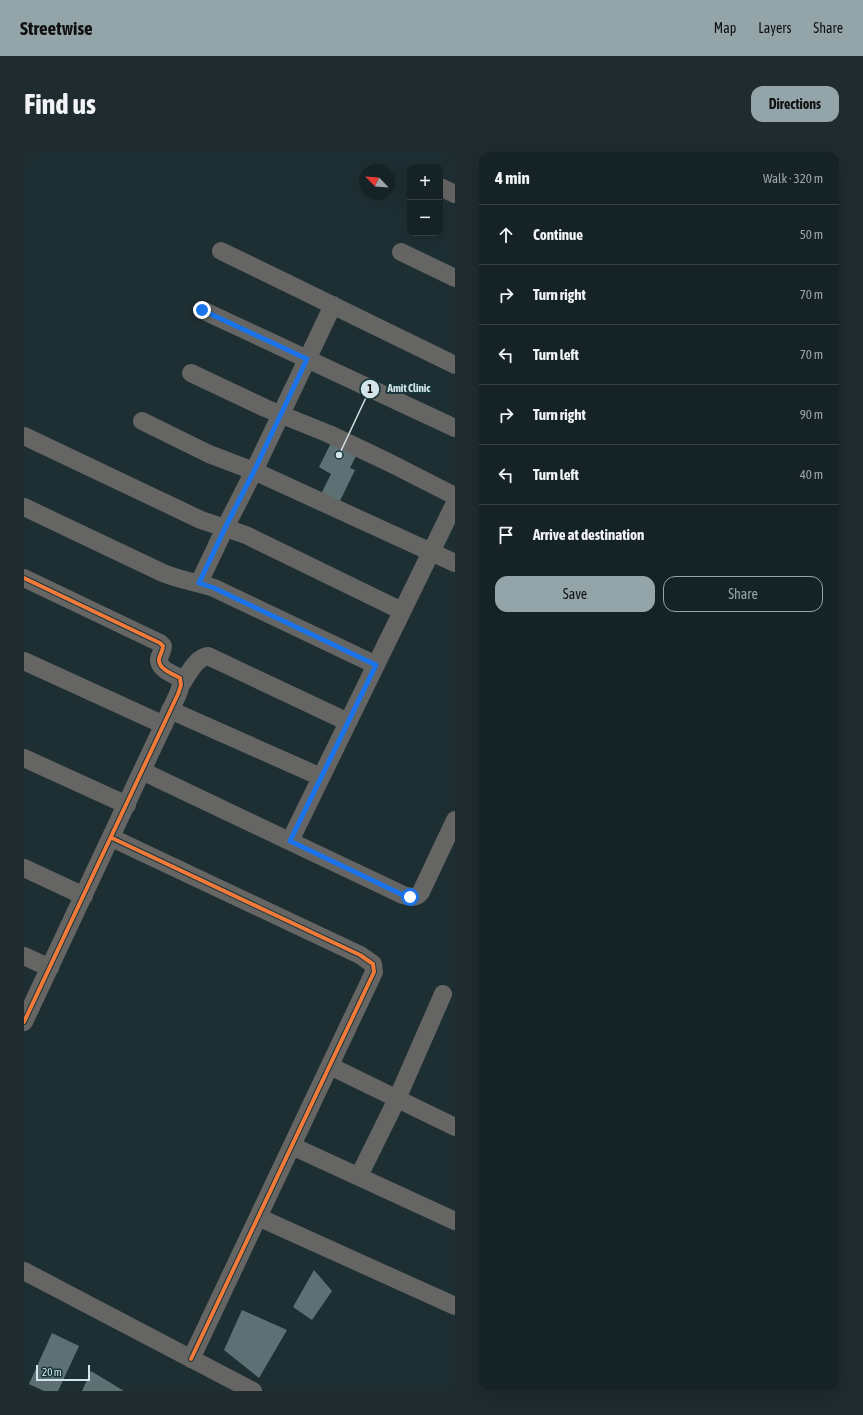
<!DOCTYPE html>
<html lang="en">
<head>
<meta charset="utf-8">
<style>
  body { margin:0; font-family:"Asap Condensed",sans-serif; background:#1f2b2e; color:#f1f3f6 }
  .controls { position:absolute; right:12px; top:12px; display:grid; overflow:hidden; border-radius:8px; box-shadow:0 4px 16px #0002 }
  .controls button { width:36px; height:36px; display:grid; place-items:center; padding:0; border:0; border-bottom:1px solid #354043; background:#162326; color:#f1f3f6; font:20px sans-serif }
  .compass { position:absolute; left:335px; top:12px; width:36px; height:36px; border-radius:50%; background:#162326; box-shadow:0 4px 16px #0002; rotate:295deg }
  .scale { position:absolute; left:12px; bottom:10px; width:54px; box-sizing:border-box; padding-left:4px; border:2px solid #d4e5e9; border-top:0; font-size:11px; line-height:14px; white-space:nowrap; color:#d4e5e9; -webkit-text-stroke:3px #16353b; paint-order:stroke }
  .stop { position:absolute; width:12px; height:12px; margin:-9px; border:3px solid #1a73e8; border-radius:50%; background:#fff }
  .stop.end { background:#1a73e8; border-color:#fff; box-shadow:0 1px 4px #0008 }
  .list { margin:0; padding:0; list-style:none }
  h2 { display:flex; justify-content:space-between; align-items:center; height:52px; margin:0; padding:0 16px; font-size:17px }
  h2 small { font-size:13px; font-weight:400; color:#9ea4a7 }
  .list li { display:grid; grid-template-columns:26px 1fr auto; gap:12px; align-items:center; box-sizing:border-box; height:60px; padding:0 16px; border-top:1px solid #354043 }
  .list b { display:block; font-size:15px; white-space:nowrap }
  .list em { font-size:13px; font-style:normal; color:#9ea4a7 }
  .actions { display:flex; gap:8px; padding:12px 16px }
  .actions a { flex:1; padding:9px 0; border:1px solid #94a5a9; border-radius:12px; text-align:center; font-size:14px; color:#94a5a9 }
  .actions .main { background:#94a5a9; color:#111 }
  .icon { flex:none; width:22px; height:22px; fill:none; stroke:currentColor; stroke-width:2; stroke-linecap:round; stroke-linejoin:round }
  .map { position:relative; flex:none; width:431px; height:1239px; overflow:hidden; border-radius:12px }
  header { display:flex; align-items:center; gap:24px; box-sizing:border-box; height:56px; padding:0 20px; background:#94a5a9; color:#111 }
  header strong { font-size:19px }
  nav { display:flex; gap:22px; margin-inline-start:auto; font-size:14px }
  .intro { display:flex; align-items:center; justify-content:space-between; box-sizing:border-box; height:96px; padding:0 24px }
  h1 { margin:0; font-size:28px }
  .button { padding:10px 18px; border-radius:12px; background:#94a5a9; color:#111; font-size:14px; font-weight:700 }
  main { display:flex; gap:24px; padding:0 24px }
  aside { flex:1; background:#162326; border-radius:12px; box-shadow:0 4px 16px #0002 }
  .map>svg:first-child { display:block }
</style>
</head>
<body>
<header>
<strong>Streetwise</strong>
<nav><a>Map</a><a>Layers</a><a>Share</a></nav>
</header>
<div class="intro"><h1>Find us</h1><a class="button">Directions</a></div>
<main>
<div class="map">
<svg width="431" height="1239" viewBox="0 0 431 1239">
  <rect width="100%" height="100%" fill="#1e2f33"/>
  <path fill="#5d7175" d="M 309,287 L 334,300 L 326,316 L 331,318 L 314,353 L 296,344 L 307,322 L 295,315 Z
    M 290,1118 L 308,1139 L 288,1168 L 269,1155 Z
    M 218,1158 L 263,1178 L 235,1226 L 200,1198 Z
    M 28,1181 L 55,1194 L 34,1239 L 20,1239 L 5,1232 Z
    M 67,1219 L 100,1239 L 58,1239 Z"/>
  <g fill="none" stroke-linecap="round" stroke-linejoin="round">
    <path stroke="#656563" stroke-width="18" d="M 416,35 L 431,42
      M 197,99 L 431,213
      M 377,100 L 431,126
      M 178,158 L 431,276
      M 167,221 L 241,256 L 305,282 L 364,310 L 431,344
      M 118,269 L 185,302 L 230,319 L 431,411
      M 0,284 L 177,368 L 222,383 L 378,459
      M 0,355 L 139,421 C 155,428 173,430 190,436 L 352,513
      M 0,426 L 136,491 L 139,494 C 139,499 136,502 135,507 C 134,517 149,522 156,526 L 157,533 L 154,542 L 0,870
      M 175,431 L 201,376 L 230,319 L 309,153
      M 0,509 L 140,573
      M 157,533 C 164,523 171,506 184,504 L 324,570
      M 146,558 L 297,625
      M 0,606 L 103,653
      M 118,619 L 379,743 C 386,745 392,747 397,740 L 431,668
      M 88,686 L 336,803 L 349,812 L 350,820 L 167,1207
      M 266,689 L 431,351
      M 0,716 L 60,744
      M 0,804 L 26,816
      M 306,914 L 431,975
      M 268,994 L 431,1069
      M 335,1024 L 373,947 L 419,842
      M 234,1065 L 431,1154
      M 0,1119 L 229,1239"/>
    <g stroke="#16353b" stroke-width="6">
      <path id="cycleway" d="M 0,426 L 136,491 L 139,494 C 139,499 136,502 135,507 C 134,517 149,522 156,526 L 157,533 L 154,542 L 0,870
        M 88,686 L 336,803 L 349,812 L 350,820 L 167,1207"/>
    </g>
    <use href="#cycleway" stroke="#f17a3a" stroke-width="4"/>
  </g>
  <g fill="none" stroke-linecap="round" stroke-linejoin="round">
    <path stroke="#1a73e8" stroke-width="5" d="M 178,158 L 283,207 L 230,319 L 201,376 L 175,431 L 190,436 L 352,513 L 266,689 L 379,743 L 386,745"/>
  </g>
  <path fill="none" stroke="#d4e5e9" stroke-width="1.5" d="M315 303L346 237"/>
  <g fill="#d4e5e9" stroke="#16353b" stroke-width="1.5">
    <circle cx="315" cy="303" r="4"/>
    <circle cx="346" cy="237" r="10"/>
  </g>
  <g font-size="12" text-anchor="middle" font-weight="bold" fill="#111">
    <text x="346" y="241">1</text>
  </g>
  <g font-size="11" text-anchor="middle" font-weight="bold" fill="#d4e5e9" stroke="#16353b" stroke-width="4" stroke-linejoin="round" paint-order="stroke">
    <text x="385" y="240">Amit Clinic</text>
  </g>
</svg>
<div class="controls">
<button>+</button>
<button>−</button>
</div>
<svg class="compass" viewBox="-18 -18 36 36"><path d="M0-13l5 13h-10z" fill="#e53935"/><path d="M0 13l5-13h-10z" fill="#9ea4a7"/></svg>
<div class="scale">20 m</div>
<div class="stop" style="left:386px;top:745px"></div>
<div class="stop end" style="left:178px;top:158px"></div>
</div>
<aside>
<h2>4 min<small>Walk · 320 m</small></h2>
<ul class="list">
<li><svg class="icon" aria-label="ahead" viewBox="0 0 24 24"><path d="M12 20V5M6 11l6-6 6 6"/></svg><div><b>Continue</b></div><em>50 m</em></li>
<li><svg class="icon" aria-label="right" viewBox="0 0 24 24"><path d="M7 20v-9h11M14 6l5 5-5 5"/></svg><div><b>Turn right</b></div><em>70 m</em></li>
<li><svg class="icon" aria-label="left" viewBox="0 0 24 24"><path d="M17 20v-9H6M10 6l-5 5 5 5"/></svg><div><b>Turn left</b></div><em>70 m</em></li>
<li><svg class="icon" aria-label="right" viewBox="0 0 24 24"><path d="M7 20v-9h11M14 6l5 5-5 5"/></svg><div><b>Turn right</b></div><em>90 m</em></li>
<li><svg class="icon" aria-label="left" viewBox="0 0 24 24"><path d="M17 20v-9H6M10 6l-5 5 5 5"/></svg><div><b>Turn left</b></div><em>40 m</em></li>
<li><svg class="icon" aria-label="arrive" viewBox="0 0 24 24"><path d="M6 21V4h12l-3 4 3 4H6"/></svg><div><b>Arrive at destination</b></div></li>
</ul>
<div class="actions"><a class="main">Save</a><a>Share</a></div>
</aside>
</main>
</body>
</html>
